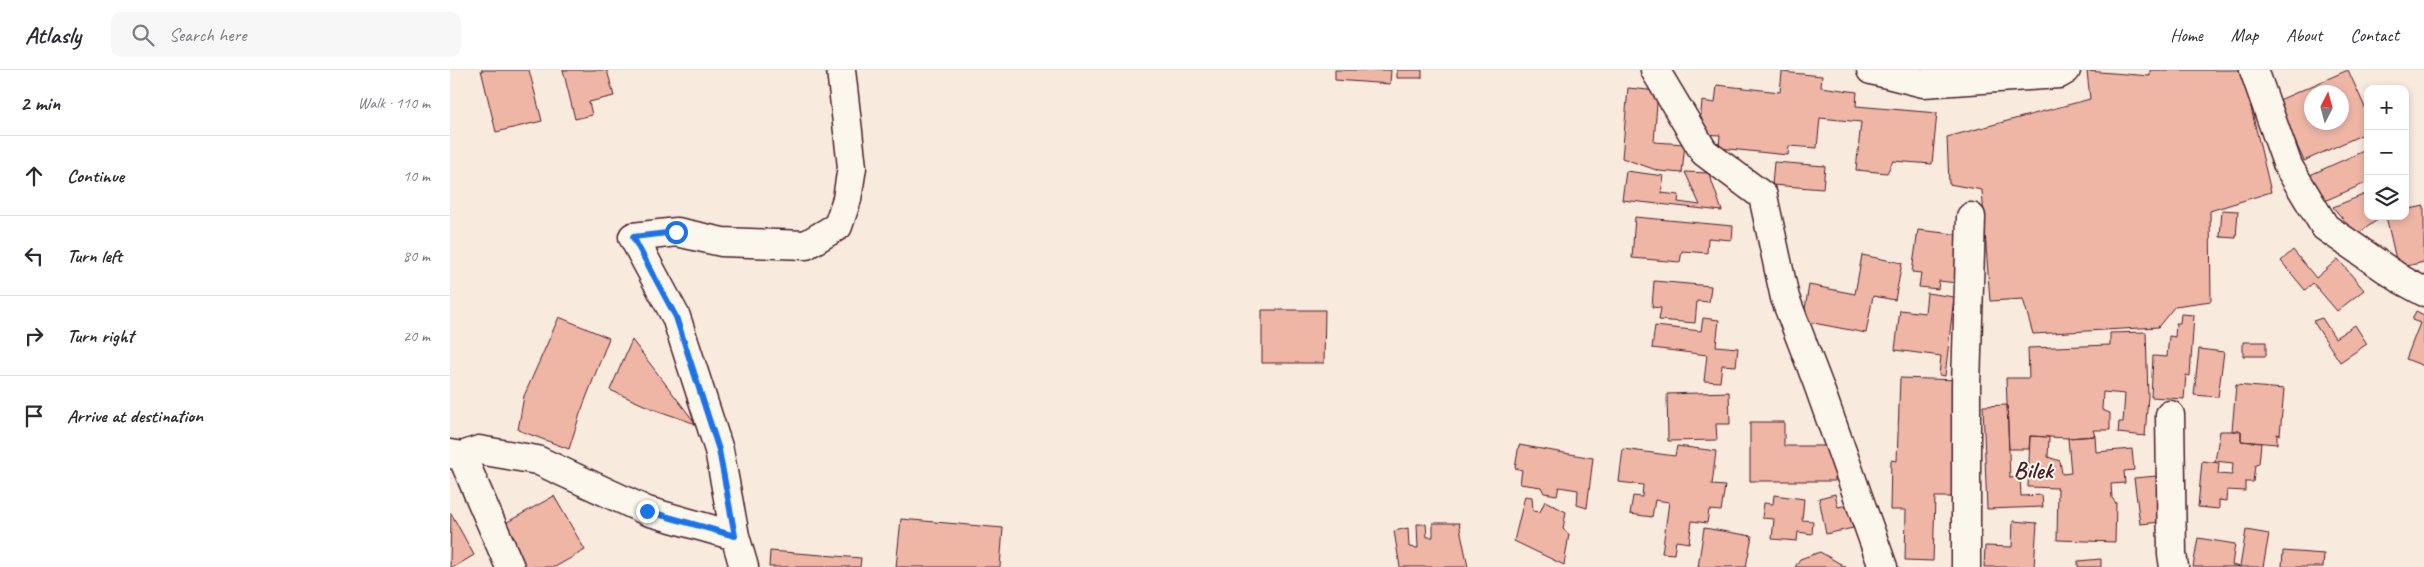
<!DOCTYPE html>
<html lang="en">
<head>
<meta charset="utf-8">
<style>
  body { margin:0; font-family:Caveat,sans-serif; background:#f7f7f7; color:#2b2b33 }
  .controls { position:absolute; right:15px; top:15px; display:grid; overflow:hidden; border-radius:10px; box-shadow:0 2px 8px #0003 }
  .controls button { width:45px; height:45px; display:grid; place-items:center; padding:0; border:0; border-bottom:1px solid #e1e1e2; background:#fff; color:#2b2b33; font:25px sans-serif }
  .compass { position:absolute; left:1854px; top:15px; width:45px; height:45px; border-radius:50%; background:#fff; box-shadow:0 2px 8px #0003; rotate:6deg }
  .stop { position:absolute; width:15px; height:15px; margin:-11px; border:4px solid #1a73e8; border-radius:50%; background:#fff }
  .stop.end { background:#1a73e8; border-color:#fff; box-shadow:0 1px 5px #0008 }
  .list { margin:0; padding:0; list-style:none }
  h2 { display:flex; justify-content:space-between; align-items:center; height:65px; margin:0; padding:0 20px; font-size:21px }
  h2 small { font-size:16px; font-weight:400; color:#7c7c81 }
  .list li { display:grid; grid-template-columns:32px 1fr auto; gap:15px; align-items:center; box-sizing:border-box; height:80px; padding:0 20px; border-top:1px solid #e1e1e2 }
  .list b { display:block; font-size:19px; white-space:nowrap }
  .list em { font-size:16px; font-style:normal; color:#7c7c81 }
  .icon { flex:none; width:28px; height:28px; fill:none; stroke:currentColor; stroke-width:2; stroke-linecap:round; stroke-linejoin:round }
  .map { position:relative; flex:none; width:1974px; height:497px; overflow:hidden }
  header { display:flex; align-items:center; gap:30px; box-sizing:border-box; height:70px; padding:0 25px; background:#fff; border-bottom:1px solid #e1e1e2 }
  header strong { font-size:24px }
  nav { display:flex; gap:28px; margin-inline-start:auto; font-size:18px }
  .search { width:350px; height:45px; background:#f7f7f7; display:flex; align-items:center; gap:12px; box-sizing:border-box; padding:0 18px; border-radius:10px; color:#7c7c81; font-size:19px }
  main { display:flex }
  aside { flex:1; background:#fff }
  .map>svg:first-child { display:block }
</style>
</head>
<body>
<header>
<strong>Atlasly</strong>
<div class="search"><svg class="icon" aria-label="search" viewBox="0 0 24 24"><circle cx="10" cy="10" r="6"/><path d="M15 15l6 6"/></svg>Search here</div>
<nav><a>Home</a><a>Map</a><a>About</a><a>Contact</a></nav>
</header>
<main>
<aside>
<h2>2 min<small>Walk · 110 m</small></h2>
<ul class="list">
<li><svg class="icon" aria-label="ahead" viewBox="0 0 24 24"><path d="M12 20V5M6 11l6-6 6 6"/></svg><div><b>Continue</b></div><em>10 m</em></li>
<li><svg class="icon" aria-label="left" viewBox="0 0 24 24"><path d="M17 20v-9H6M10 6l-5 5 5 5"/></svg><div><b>Turn left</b></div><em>80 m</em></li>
<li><svg class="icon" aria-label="right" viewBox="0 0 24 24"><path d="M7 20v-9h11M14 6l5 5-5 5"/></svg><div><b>Turn right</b></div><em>20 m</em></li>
<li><svg class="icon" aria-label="arrive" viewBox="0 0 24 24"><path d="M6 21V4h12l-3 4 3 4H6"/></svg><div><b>Arrive at destination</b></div></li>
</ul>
</aside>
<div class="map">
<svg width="1974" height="497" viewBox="0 0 1974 497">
  <rect width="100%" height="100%" fill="#f9eade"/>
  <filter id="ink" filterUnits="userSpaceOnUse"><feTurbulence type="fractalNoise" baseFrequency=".02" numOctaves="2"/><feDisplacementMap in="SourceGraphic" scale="10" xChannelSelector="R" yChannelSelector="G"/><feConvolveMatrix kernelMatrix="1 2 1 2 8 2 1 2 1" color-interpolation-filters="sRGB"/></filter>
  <g filter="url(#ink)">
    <path fill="#efb6a6" stroke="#4a1f2b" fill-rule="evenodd" d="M 31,0 L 79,0 L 92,51 L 46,62 Z
      M 113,0 L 157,0 L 164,26 L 139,32 L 142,45 L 125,49 Z
      M 885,0 L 941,0 L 940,14 L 885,10 Z
      M 947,0 L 972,0 L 972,8 L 947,8 Z
      M 1700,0 L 1792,0 L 1821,122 L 1760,141 L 1761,231 L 1725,236 L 1708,257 L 1583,264 L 1573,229 L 1540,231 L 1532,120 L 1499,114 L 1497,67 L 1640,29 L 1637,1 L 1700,6 Z
      M 1898,0 L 1918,44 L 1918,62 L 1854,91 L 1827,31 ZM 1862,22 L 1892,22 L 1892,52 L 1862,52 Z
      M 1332,2 L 1372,6 L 1371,17 L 1407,22 L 1406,36 L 1487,43 L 1482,94 L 1443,91 L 1437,103 L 1406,100 L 1411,52 L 1370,48 L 1367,78 L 1339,76 L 1338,85 L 1269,78 L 1270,65 L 1249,64 L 1252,31 L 1265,33 L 1267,15 L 1330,22 Z
      M 1178,18 L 1208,21 L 1204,72 L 1235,74 L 1232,103 L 1209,101 L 1172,88 Z
      M 1918,79 L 1918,112 L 1872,132 L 1860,105 Z
      M 1324,92 L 1375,96 L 1373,119 L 1322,115 Z
      M 1176,101 L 1214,106 L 1211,123 L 1229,125 L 1228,132 L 1250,135 L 1235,102 L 1259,103 L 1272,141 L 1172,130 Z
      M 1918,123 L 1918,146 L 1933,146 L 1906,165 L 1883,137 Z
      M 1974,136 L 1974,192 L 1948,198 L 1936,146 L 1955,146 L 1955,140 Z
      M 1772,140 L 1788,141 L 1786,168 L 1770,167 Z
      M 1185,147 L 1283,156 L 1282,170 L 1258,168 L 1257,183 L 1232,181 L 1230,192 L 1182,188 Z
      M 1468,160 L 1513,165 L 1507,213 L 1489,211 L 1488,219 L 1469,217 L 1471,203 L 1462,202 Z
      M 1843,180 L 1866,208 L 1888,189 L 1914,220 L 1887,241 L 1863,213 L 1855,220 L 1831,191 Z
      M 1412,185 L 1452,193 L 1445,230 L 1423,226 L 1416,263 L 1353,251 L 1359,215 L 1405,224 Z
      M 1204,211 L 1261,216 L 1259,232 L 1247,231 L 1245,253 L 1209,250 L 1211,238 L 1202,237 Z
      M 1477,223 L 1504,227 L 1495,306 L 1489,305 L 1491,286 L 1445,280 L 1450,240 L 1475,243 Z
      M 812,240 L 875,240 L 874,293 L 812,293 Z
      M 1966,241 L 1974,245 L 1974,296 L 1956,289 L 1970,253 L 1962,250 Z
      M 1731,244 L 1744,245 L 1740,306 L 1736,305 L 1734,329 L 1701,327 L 1703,286 L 1717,287 L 1719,266 L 1725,267 L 1726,253 L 1730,253 Z
      M 109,247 L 159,268 L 130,344 L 119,379 L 68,360 L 74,326 Z
      M 1253,248 L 1269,250 L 1266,276 L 1288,278 L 1286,296 L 1272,295 L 1270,312 L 1254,311 L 1257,285 L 1202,278 L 1205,256 L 1251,261 Z
      M 1872,248 L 1885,268 L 1905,255 L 1917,274 L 1890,292 L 1863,251 Z
      M 1696,262 L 1698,326 L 1695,366 L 1668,363 L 1669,352 L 1673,352 L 1675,324 L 1653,322 L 1652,340 L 1660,343 L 1660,360 L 1643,360 L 1645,366 L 1618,368 L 1580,366 L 1579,379 L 1559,379 L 1556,308 L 1579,308 L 1578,278 L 1660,275 L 1660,263 Z
      M 182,270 L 246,354 L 203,339 L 160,320 Z
      M 1793,272 L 1816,272 L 1816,286 L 1793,286 Z
      M 1749,279 L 1774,282 L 1768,327 L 1744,325 Z
      M 1450,308 L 1507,310 L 1504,427 L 1485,427 L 1483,491 L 1455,490 L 1456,440 L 1440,440 L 1441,390 L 1447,391 Z
      M 1786,315 L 1834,319 L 1830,365 L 1827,364 L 1827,374 L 1791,371 L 1791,361 L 1782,361 Z
      M 1279,322 L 1280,354 L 1266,354 L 1267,370 L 1218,371 L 1217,324 Z
      M 1557,335 L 1560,408 L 1570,407 L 1571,426 L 1592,425 L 1593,437 L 1537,439 L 1533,336 Z
      M 1300,352 L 1334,352 L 1334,376 L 1385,376 L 1385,411 L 1300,411 Z
      M 1770,361 L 1791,361 L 1791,371 L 1811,373 L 1809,394 L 1805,395 L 1803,412 L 1795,412 L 1795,421 L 1777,420 L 1776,431 L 1769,430 L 1769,439 L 1748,437 L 1752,391 L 1769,393 L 1768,404 L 1782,405 L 1783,393 L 1765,391 Z
      M 1580,366 L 1599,367 L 1598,387 L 1610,391 L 1612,404 L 1621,403 L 1618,368 L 1645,366 L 1646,382 L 1682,379 L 1684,400 L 1674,401 L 1675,413 L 1661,414 L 1662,428 L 1666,433 L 1665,472 L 1607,470 L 1608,418 L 1578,417 Z
      M 1069,375 L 1143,388 L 1137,438 L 1127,435 L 1128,420 L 1109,417 L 1107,425 L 1094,423 L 1091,417 L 1070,414 L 1072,400 L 1065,398 Z
      M 1227,376 L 1266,381 L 1262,415 L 1275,416 L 1271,441 L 1259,440 L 1257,453 L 1242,451 L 1239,473 L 1226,471 L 1224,484 L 1212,483 L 1219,432 L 1205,430 L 1202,447 L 1180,444 L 1183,426 L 1192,427 L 1193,415 L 1169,412 L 1173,379 L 1225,386 Z
      M 1707,406 L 1712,452 L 1690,454 L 1684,408 Z
      M 1385,424 L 1388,437 L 1399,435 L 1403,458 L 1376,464 L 1369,428 Z
      M 1324,425 L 1354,429 L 1352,450 L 1363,451 L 1362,464 L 1348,462 L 1347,471 L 1322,469 L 1324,449 L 1312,448 L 1314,433 L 1323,434 Z
      M 104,426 L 135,480 L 105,497 L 76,497 L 52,455 Z
      M 1075,426 L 1082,427 L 1083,441 L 1090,442 L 1095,431 L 1116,442 L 1113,459 L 1119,464 L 1114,495 L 1064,471 Z
      M 1,443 L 24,485 L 4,497 L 0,497 Z
      M 451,449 L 553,458 L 550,497 L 446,497 Z
      M 1563,451 L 1587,453 L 1584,497 L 1534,497 L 1535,476 L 1562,477 Z
      M 983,453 L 1009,453 L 1018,497 L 950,497 L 944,461 L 958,458 L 959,477 L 968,478 L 967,454 L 976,454 L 977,467 L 983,467 Z
      M 1254,458 L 1302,466 L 1296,497 L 1248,497 Z
      M 1796,460 L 1819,464 L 1813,497 L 1743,497 L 1748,468 L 1785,474 L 1782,495 L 1790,497 Z
      M 320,481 L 411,488 L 410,497 L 319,497 Z
      M 1833,481 L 1874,484 L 1873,497 L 1832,497 Z
      M 1370,482 L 1396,497 L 1345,497 L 1350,489 Z
      M 1651,489 L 1651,497 L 1628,497 L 1628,491 Z"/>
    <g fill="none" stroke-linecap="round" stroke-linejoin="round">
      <g stroke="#4a1f2b" stroke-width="31">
        <path id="minor" d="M 1205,0 L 1254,82 L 1313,126 L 1335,228 L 1368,314 L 1433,497
          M 1421,0 L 1473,13 L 1609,4 L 1616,0
          M 1804,0 L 1838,96 L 1875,157 L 1952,210 L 1974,222
          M 1720,345 L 1722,484 L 1724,497
          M 0,384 L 12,386 L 29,380 L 87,390 L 197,441 L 285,466
          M 12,386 L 60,497
          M 294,497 L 285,466 L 269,380 L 226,247 L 183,167 L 227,162 L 272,172 L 356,175 L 388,156 L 397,129 L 402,97 L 391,0
          M 1516,497 L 1516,316 L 1521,147"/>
      </g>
      <use href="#minor" stroke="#fbf7ec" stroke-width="28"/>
    </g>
  </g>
  <g fill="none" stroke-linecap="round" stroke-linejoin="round" filter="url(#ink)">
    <path stroke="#1a73e8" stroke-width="6" d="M 197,441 L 285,466 L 269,380 L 226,247 L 183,167 L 226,162"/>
  </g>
  <g text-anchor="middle" stroke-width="4" stroke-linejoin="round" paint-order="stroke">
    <g font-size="24" font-weight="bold" fill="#4a1f2b" stroke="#fbf7ec">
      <text x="1583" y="408">Bilek</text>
    </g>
  </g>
</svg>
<div class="controls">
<button>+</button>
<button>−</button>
<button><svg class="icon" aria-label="layers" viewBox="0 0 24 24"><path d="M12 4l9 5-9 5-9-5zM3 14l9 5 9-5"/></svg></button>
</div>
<svg class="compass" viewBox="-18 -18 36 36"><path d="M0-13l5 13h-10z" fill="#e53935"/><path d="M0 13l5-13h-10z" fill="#7c7c81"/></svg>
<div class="stop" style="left:226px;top:162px"></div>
<div class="stop end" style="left:197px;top:441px"></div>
</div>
</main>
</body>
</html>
